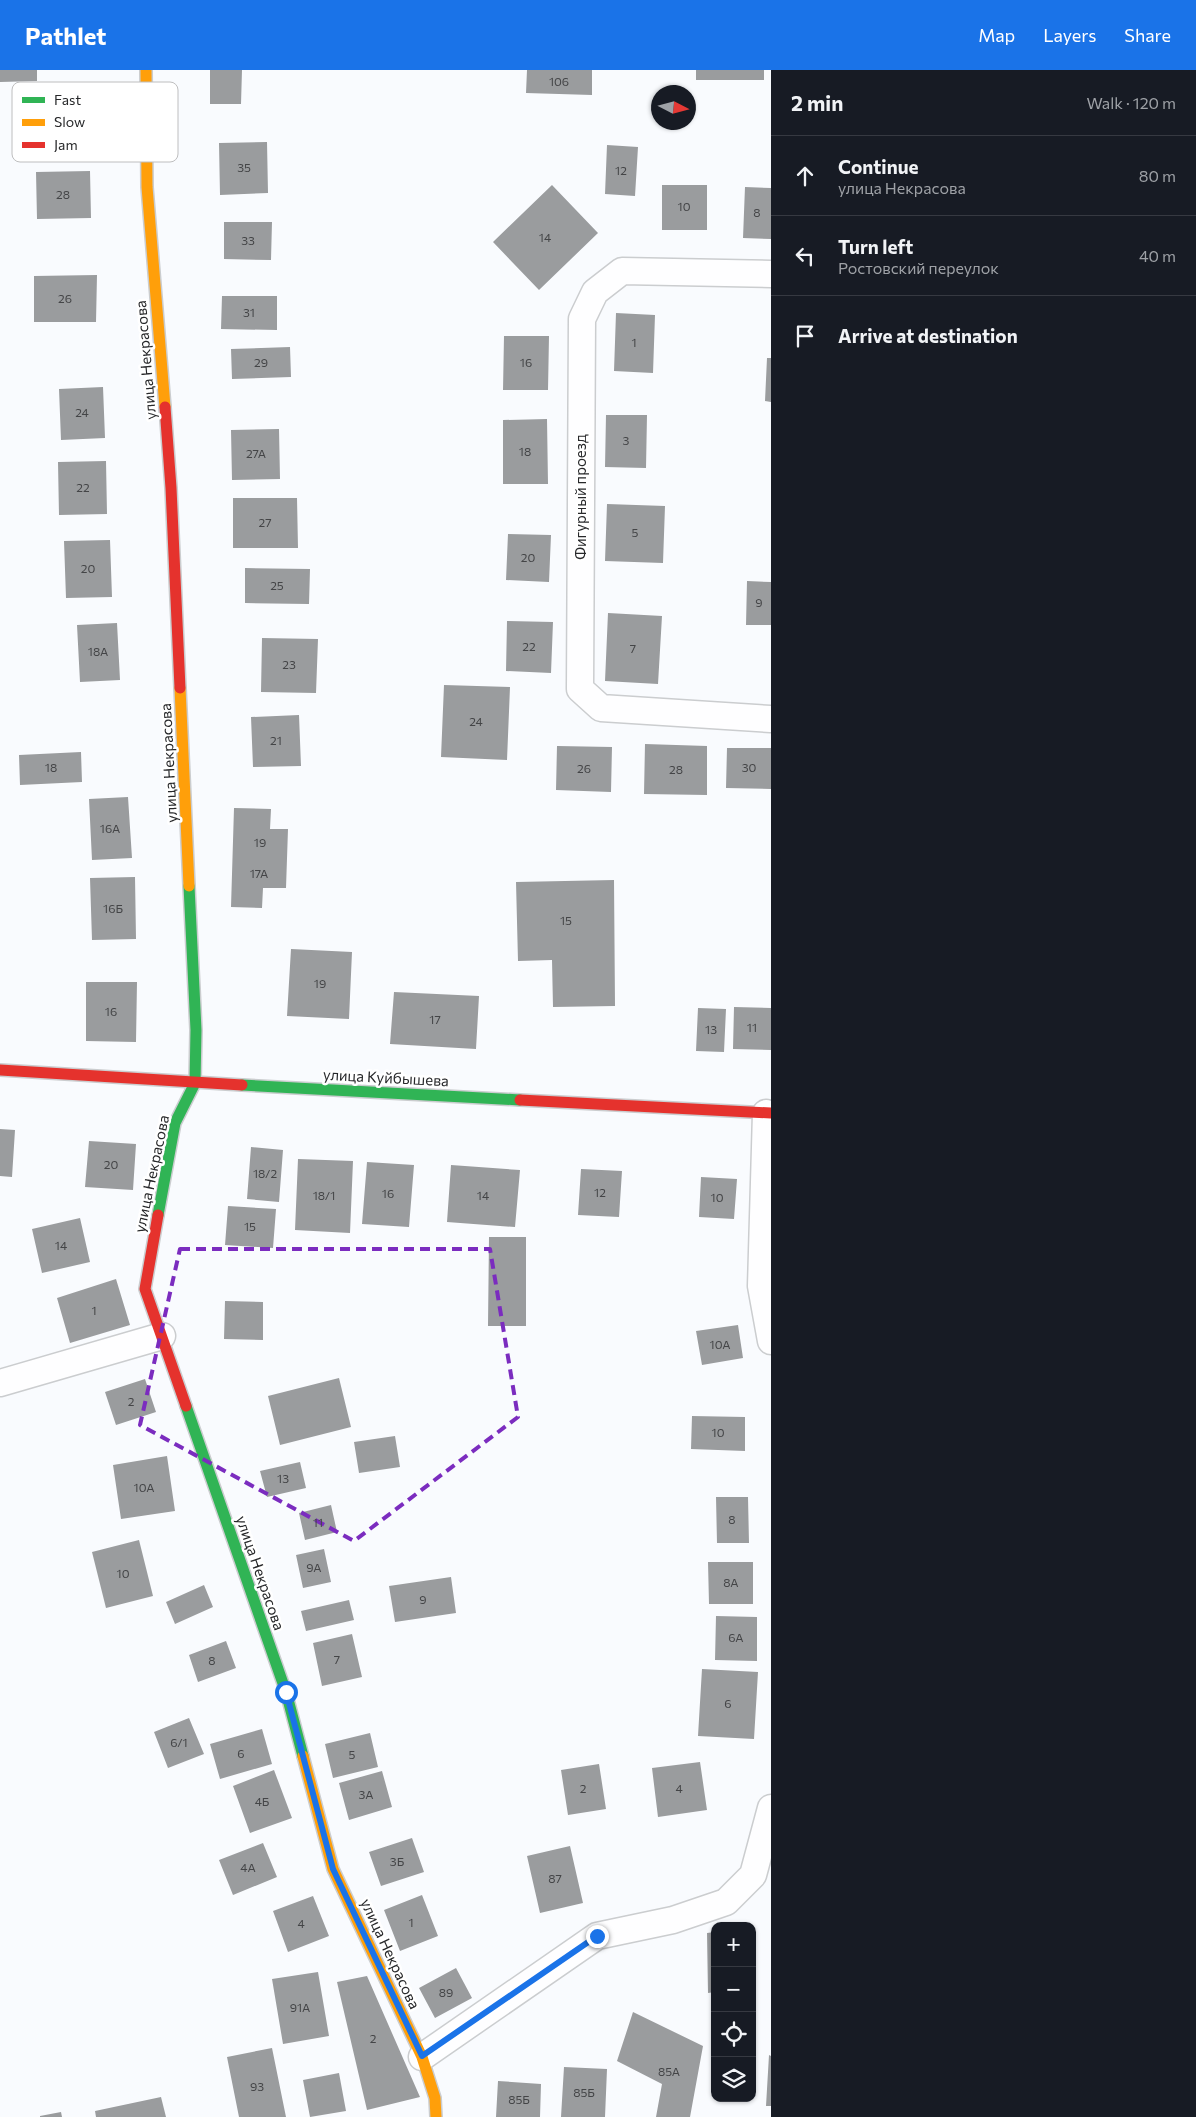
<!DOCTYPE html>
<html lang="en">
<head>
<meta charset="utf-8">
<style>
  body { margin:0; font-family:Commissioner,sans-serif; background:#20242c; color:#f1f3f6 }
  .controls { position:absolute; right:15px; bottom:15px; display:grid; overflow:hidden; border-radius:10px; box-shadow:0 1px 4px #0004 }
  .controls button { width:45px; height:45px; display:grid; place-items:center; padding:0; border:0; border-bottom:1px solid #363941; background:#171b24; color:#f1f3f6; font:25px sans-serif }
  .compass { position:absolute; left:651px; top:15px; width:45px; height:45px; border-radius:50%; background:#171b24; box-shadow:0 1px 4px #0004; rotate:96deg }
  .stop { position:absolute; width:15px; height:15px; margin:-11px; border:4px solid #1a73e8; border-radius:50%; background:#fff }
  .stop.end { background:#1a73e8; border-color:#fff; box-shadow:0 1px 5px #0008 }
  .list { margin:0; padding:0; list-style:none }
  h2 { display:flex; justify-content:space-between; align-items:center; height:65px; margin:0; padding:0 20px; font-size:21px }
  h2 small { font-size:16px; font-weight:400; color:#9ea1a6 }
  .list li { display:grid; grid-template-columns:32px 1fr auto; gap:15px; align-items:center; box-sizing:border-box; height:80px; padding:0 20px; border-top:1px solid #363941 }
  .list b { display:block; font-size:19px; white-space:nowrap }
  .list p { margin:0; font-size:16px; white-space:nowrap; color:#9ea1a6 }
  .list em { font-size:16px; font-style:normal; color:#9ea1a6 }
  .icon { flex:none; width:28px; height:28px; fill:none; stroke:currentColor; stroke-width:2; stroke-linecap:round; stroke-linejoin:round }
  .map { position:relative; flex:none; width:771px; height:2047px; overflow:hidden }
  header { display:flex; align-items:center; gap:30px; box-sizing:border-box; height:70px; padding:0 25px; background:#1a73e8; color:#fff }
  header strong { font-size:24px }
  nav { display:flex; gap:28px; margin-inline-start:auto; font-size:18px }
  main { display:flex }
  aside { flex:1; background:#171b24 }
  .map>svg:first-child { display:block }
</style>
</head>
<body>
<header>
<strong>Pathlet</strong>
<nav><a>Map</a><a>Layers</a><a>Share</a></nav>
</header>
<main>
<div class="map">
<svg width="771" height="2047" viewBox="0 0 771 2047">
  <rect width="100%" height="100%" fill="#f9fbfe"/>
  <path fill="#9a9c9e" d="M 0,0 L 37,0 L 37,11 L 0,12 Z
    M 210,0 L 242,0 L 241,34 L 210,34 Z
    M 527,0 L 592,0 L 592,25 L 526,23 Z
    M 696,0 L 764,0 L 764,10 L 696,10 Z
    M 48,12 L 93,12 L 93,69 L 48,69 Z
    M 267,72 L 268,123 L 220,125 L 219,73 Z
    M 607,75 L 638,77 L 635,126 L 605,124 Z
    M 90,101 L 91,148 L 37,149 L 36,102 Z
    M 552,115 L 598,163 L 539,220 L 493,172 Z
    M 662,115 L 707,115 L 707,160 L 662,160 Z
    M 745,117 L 771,118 L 771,169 L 743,168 Z
    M 224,152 L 272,152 L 271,190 L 224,189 Z
    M 97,205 L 96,252 L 34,252 L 34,206 Z
    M 222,226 L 277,226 L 277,260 L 221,259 Z
    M 616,243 L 655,245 L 653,303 L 614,301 Z
    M 504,266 L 549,266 L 548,320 L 503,320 Z
    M 290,277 L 291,307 L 232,309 L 231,279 Z
    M 767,288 L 771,288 L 771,332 L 765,331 Z
    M 103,317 L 105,368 L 61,370 L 59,319 Z
    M 606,345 L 647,345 L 646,398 L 605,397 Z
    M 547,349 L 548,414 L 503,414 L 503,350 Z
    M 279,359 L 280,409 L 232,410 L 231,360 Z
    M 106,391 L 107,444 L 59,445 L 58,392 Z
    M 233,428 L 297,428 L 298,478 L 233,478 Z
    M 607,434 L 665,436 L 663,493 L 605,491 Z
    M 508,464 L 551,465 L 549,512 L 506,510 Z
    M 110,470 L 112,527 L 66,528 L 64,471 Z
    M 245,498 L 310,499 L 309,534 L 245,533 Z
    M 747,511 L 771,512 L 771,555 L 746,555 Z
    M 608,543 L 662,546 L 658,614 L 605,611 Z
    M 507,551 L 553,552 L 551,603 L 506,601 Z
    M 117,553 L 120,610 L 80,612 L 77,555 Z
    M 262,568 L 318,569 L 316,623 L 261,622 Z
    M 444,615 L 510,617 L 507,690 L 441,687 Z
    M 299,645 L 301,696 L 253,697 L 251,647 Z
    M 645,674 L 707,676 L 707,725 L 644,724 Z
    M 557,676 L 612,677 L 611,722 L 556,720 Z
    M 727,678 L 771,678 L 771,719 L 726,718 Z
    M 81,682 L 82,712 L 20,715 L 19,685 Z
    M 128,727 L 132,788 L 92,790 L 89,729 Z
    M 234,738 L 271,739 L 270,759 L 288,759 L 286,818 L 263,818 L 262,838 L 231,837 Z
    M 135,807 L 136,869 L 92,870 L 90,808 Z
    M 614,810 L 615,936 L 553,937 L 552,890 L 518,891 L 516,812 Z
    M 291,879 L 352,882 L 349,949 L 287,946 Z
    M 86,912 L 137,912 L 136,972 L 86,971 Z
    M 394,922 L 479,926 L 476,979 L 390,974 Z
    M 734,937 L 771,938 L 771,980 L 733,979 Z
    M 698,938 L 726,939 L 724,982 L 696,981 Z
    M 0,1059 L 15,1060 L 12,1107 L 0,1106 Z
    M 89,1071 L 136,1074 L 133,1120 L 85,1117 Z
    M 251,1077 L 283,1080 L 279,1132 L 247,1129 Z
    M 298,1089 L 353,1091 L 350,1163 L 295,1160 Z
    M 367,1092 L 414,1095 L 409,1157 L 362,1154 Z
    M 451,1095 L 520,1100 L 515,1157 L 447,1152 Z
    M 581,1099 L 622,1101 L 619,1147 L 578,1145 Z
    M 701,1107 L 737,1109 L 734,1149 L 699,1147 Z
    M 228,1136 L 276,1139 L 273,1178 L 225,1175 Z
    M 80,1148 L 90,1192 L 42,1203 L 32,1159 Z
    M 489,1167 L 526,1167 L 526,1256 L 488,1256 Z
    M 116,1209 L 130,1255 L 70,1273 L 57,1228 Z
    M 225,1231 L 263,1232 L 263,1270 L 224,1269 Z
    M 738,1255 L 743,1288 L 702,1295 L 696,1261 Z
    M 339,1308 L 351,1357 L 280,1375 L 268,1326 Z
    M 145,1309 L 156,1342 L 116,1355 L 105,1322 Z
    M 692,1346 L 745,1347 L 745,1381 L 691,1379 Z
    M 395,1366 L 400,1397 L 359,1403 L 354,1372 Z
    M 167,1386 L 175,1441 L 121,1449 L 113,1395 Z
    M 300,1392 L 306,1418 L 267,1427 L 260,1401 Z
    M 716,1427 L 748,1427 L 749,1473 L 717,1473 Z
    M 331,1435 L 337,1462 L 305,1470 L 299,1443 Z
    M 139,1470 L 153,1526 L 106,1538 L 92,1482 Z
    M 324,1479 L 331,1512 L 303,1518 L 296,1485 Z
    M 708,1492 L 753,1492 L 753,1534 L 709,1534 Z
    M 451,1507 L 456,1543 L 395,1552 L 389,1516 Z
    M 204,1515 L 213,1537 L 175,1554 L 166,1532 Z
    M 349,1530 L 354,1550 L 306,1561 L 301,1541 Z
    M 716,1546 L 757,1547 L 757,1591 L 715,1590 Z
    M 352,1564 L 362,1607 L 322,1616 L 313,1573 Z
    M 226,1571 L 236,1598 L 198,1612 L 189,1585 Z
    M 702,1599 L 758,1602 L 754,1669 L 698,1666 Z
    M 189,1648 L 204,1684 L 168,1698 L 154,1662 Z
    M 262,1659 L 272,1694 L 220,1709 L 210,1674 Z
    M 370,1663 L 378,1697 L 333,1708 L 325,1674 Z
    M 700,1692 L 707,1740 L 658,1747 L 652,1698 Z
    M 599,1694 L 606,1739 L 568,1745 L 561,1700 Z
    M 274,1700 L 292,1748 L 250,1763 L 233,1716 Z
    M 382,1701 L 392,1737 L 349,1750 L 339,1713 Z
    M 412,1768 L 424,1802 L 381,1816 L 369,1782 Z
    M 263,1773 L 277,1807 L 233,1825 L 219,1790 Z
    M 570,1776 L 583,1833 L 540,1843 L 527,1786 Z
    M 422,1825 L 438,1866 L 400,1881 L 384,1840 Z
    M 313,1826 L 329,1866 L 288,1882 L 273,1841 Z
    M 715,1862 L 715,1922 L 708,1923 L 707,1863 Z
    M 456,1898 L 472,1928 L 435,1948 L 419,1918 Z
    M 318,1902 L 329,1966 L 283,1974 L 272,1909 Z
    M 367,1906 L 420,2027 L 367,2040 L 337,1912 Z
    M 633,1942 L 703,1976 L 690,2047 L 656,2047 L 662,2014 L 617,1991 Z
    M 272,1978 L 286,2047 L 239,2047 L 227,1987 Z
    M 769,1985 L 771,1986 L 771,2036 L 766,2036 Z
    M 564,1997 L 607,1999 L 605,2047 L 561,2047 Z
    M 339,2003 L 346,2041 L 310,2047 L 303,2010 Z
    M 498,2011 L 541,2014 L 540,2047 L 496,2047 Z
    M 161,2027 L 166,2047 L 96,2047 L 95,2041 Z
    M 61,2042 L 62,2047 L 40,2047 L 40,2046 Z"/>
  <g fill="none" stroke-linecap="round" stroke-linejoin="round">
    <g stroke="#cbcdcf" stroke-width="29">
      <path id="street" d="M 771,204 L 622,201 L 595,222 L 582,249 L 580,619 L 601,638 L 771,649
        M 766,1043 L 761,1216 L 771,1271
        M 0,1313 L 162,1266
        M 422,1987 L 597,1866 L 673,1850 L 726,1832 L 753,1805 L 771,1738"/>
    </g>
    <g stroke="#cbcdcf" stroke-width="14">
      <path id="fast" d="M 242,1015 L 520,1030
        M 158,1145 L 175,1053 L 195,1013 L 196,960 L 189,816
        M 186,1336 L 286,1622 L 303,1686"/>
    </g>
    <g stroke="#cbcdcf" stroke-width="14">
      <path id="slow" d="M 146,0 L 147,117 L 165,337
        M 180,618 L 189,816
        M 303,1686 L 333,1799 L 422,1987 L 435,2028 L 436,2047"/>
    </g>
    <g stroke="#cbcdcf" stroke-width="14">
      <path id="jam" d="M 165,337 L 171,418 L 180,618
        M 0,1000 L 242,1015
        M 520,1030 L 771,1043
        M 158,1145 L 145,1219 L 186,1336"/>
    </g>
    <use href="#street" stroke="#fefeff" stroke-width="26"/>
    <use href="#fast" stroke="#30b455" stroke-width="11"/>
    <use href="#slow" stroke="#ff9f0a" stroke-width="11"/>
    <use href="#jam" stroke="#e5322d" stroke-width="11"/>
  </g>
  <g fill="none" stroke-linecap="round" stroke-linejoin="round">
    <path stroke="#1a73e8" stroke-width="6" d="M 286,1622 L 333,1799 L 422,1986 L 597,1866"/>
  </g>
  <path fill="none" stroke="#7b2cbf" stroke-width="4" stroke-dasharray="10 6" stroke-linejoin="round" d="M 180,1179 L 490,1179 L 518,1347 L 354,1471 L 140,1355 Z"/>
  <g text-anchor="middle" stroke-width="5" stroke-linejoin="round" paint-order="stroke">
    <g font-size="12" fill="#444547">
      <text x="559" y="16">106</text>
      <text x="244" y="102">35</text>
      <text x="621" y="105">12</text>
      <text x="63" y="129">28</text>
      <text x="684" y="141">10</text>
      <text x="757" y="147">8</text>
      <text x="545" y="172">14</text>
      <text x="248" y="175">33</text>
      <text x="65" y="233">26</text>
      <text x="249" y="247">31</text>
      <text x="634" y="277">1</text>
      <text x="261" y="297">29</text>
      <text x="526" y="297">16</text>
      <text x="82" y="347">24</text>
      <text x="626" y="375">3</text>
      <text x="525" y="386">18</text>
      <text x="256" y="388">27А</text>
      <text x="83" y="422">22</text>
      <text x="265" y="457">27</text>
      <text x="635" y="467">5</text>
      <text x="528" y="492">20</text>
      <text x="88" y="503">20</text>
      <text x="277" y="520">25</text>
      <text x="759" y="537">9</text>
      <text x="529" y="581">22</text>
      <text x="633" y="583">7</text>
      <text x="98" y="586">18А</text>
      <text x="289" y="599">23</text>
      <text x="476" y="656">24</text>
      <text x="276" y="675">21</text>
      <text x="51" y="702">18</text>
      <text x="749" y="702">30</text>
      <text x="584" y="703">26</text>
      <text x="676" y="704">28</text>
      <text x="110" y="763">16А</text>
      <text x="260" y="777">19</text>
      <text x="259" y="808">17А</text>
      <text x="113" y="843">16Б</text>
      <text x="566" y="855">15</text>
      <text x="320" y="918">19</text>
      <text x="111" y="946">16</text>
      <text x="435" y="954">17</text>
      <text x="752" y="962">11</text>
      <text x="711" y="964">13</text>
      <text x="111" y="1099">20</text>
      <text x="265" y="1108">18/2</text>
      <text x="600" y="1127">12</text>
      <text x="388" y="1128">16</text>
      <text x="324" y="1130">18/1</text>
      <text x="483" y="1130">14</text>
      <text x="717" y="1132">10</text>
      <text x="250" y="1161">15</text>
      <text x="61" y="1180">14</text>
      <text x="94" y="1245">1</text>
      <text x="720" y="1279">10А</text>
      <text x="131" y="1336">2</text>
      <text x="718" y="1367">10</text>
      <text x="283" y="1413">13</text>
      <text x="144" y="1422">10А</text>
      <text x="732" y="1454">8</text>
      <text x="318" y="1457">11</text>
      <text x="314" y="1502">9А</text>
      <text x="123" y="1508">10</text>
      <text x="731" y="1517">8А</text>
      <text x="423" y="1534">9</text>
      <text x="736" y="1572">6А</text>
      <text x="337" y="1594">7</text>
      <text x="212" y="1595">8</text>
      <text x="728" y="1638">6</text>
      <text x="179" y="1677">6/1</text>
      <text x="241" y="1688">6</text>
      <text x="352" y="1689">5</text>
      <text x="583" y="1723">2</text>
      <text x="679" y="1723">4</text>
      <text x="366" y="1729">3А</text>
      <text x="262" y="1736">4Б</text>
      <text x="397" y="1796">3Б</text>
      <text x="248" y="1802">4А</text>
      <text x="555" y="1813">87</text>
      <text x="411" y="1857">1</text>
      <text x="301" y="1858">4</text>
      <text x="446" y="1927">89</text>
      <text x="300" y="1942">91А</text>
      <text x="373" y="1973">2</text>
      <text x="669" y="2006">85А</text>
      <text x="257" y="2021">93</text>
      <text x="584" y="2027">85Б</text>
      <text x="519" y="2034">85Б</text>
    </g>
    <g font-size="15" fill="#27282a" stroke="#fff">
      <text transform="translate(146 290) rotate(-95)" y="5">улица Некрасова</text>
      <text transform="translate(581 427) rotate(-90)" y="5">Фигурный проезд</text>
      <text transform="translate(169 693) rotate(-93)" y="5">улица Некрасова</text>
      <text transform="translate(386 1008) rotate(3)" y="5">улица Куйбышева</text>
      <text transform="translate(152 1104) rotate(-78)" y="5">улица Некрасова</text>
      <text transform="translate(260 1503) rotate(71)" y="5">улица Некрасова</text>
      <text transform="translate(390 1884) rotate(65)" y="5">улица Некрасова</text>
    </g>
  </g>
  <rect x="12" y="12" width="166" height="80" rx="8" fill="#fff" stroke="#bebebf" stroke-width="1"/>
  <rect x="22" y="27" width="23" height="6" fill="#30b455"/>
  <rect x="22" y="49" width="23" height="7" fill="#ff9f0a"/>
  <rect x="22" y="72" width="23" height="6" fill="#e5322d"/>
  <g font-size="14" fill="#27282a">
    <text x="54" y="35">Fast</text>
    <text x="54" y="57">Slow</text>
    <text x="54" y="80">Jam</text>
  </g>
</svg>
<div class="controls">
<button>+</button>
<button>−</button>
<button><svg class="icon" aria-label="locate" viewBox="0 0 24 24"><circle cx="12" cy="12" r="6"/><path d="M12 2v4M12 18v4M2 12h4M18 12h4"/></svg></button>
<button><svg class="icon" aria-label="layers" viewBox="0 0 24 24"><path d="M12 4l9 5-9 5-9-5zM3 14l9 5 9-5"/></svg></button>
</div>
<svg class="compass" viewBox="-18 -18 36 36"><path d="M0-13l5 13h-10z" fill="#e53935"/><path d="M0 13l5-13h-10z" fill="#9ea1a6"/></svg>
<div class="stop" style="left:286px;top:1622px"></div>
<div class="stop end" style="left:597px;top:1866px"></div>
</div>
<aside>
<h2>2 min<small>Walk · 120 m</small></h2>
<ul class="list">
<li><svg class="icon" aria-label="ahead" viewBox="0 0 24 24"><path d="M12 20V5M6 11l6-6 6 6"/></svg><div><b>Continue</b><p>улица Некрасова</p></div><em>80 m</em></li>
<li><svg class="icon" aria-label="left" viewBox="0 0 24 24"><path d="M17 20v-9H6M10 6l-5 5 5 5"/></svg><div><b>Turn left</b><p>Ростовский переулок</p></div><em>40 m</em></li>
<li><svg class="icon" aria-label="arrive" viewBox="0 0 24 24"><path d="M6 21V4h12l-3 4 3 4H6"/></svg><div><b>Arrive at destination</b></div></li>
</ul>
</aside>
</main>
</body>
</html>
